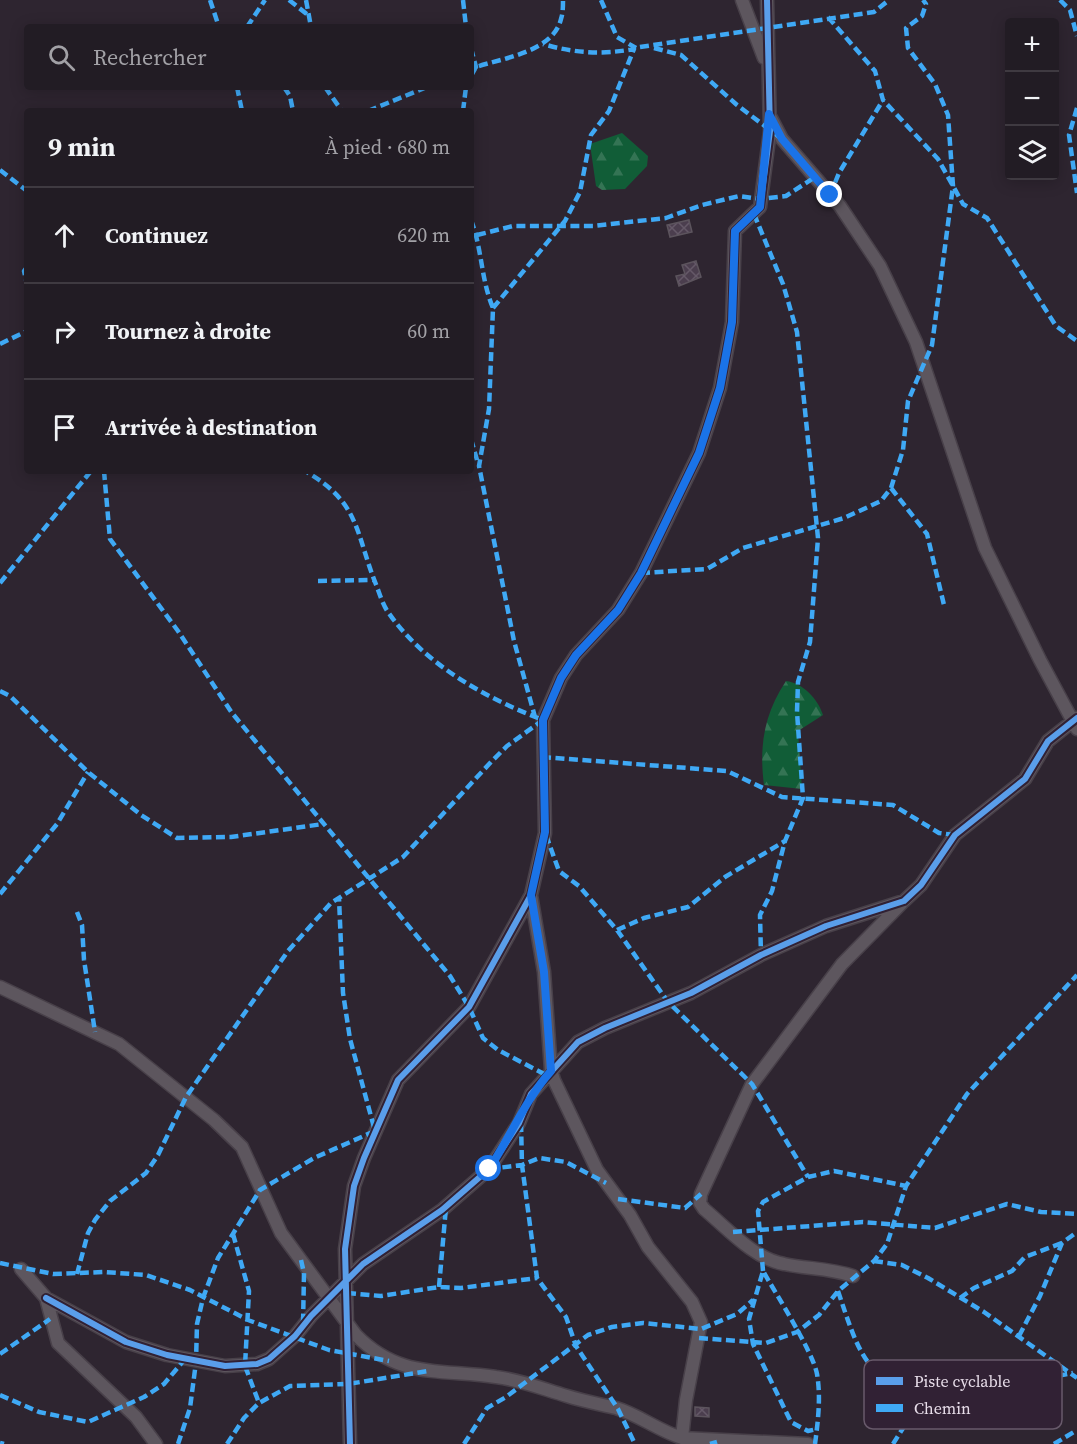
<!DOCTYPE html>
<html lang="fr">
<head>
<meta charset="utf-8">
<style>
  body { margin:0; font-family:"Source Serif 4",serif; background:#2a252c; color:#f1f3f6 }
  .controls { position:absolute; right:18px; top:18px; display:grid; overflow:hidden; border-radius:6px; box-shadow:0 3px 15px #0003 }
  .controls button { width:54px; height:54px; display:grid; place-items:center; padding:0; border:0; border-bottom:2px solid #3f3a41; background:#221c24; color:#f1f3f6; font:30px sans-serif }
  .stop { position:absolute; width:18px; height:18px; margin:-14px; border:4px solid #1a73e8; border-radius:50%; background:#fff }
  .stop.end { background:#1a73e8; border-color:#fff; box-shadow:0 2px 6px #0008 }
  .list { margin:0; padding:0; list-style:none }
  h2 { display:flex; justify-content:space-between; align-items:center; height:78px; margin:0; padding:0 24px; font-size:26px }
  h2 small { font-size:20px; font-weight:400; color:#a2a1a6 }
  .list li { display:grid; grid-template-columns:39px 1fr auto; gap:18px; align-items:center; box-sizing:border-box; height:96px; padding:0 24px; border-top:2px solid #3f3a41 }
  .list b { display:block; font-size:22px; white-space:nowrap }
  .list em { font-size:20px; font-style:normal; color:#a2a1a6 }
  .icon { flex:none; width:33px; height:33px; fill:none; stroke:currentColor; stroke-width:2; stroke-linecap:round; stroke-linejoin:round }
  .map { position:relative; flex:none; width:1077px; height:1444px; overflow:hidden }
  .search { position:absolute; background:#221c24; box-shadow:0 3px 15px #0003; left:24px; top:24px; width:450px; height:66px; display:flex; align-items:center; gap:15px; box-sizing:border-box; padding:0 21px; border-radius:6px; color:#a2a1a6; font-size:22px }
  .panel { position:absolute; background:#221c24; box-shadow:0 3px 15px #0003; left:24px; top:108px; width:450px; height:366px; border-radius:6px }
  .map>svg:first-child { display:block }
</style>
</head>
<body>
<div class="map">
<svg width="1077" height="1444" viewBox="0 0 1077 1444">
  <defs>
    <pattern id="forest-firs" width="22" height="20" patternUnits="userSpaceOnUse" patternTransform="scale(1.5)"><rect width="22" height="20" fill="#115d37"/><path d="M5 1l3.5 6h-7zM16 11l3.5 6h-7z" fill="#347454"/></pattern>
    <pattern id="building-cross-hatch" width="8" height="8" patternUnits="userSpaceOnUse" patternTransform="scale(1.5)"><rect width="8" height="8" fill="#4b3e4e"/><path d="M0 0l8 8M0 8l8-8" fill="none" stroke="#655968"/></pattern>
  </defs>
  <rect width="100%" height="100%" fill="#2e2530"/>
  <path fill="url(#forest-firs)" d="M 622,133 L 648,156 L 647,166 L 625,189 L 602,190 L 596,186 L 590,144 Z
    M 786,681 C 803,683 818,699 823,715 L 798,731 L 802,789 L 764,785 C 759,746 764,714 786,681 Z"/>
  <path fill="url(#building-cross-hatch)" stroke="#5c545d" stroke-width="1.5" d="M 689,220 L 692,232 L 670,237 L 667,225 Z
    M 696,261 L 701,277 L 679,286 L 676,276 L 685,274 L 682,265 Z
    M 695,1407 L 709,1408 L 709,1417 L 695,1416 Z"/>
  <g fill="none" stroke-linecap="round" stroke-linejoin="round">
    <g stroke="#484049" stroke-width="15">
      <path id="street" d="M 742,0 L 764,58
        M 771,118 L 782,139 L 840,206 L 880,266 L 916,342 L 985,548 L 1040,660 L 1077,729
        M 531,895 L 544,972 L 551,1070 L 554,1080 L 597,1170 L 630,1215 L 648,1247 L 692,1302 L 701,1322 L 686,1400 L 682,1438
        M 0,987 L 119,1044 L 214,1120 L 242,1147 L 281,1233 L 356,1335 C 399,1379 441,1369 496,1377 C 521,1380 543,1389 567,1396 C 583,1401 599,1404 616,1408 C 639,1415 659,1431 682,1438 L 808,1444
        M 21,1269 L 46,1298 L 58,1343 L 136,1417 L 156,1444
        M 853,1276 C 830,1268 807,1269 784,1264 C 754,1259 727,1228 704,1209 L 700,1203 L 701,1194 L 752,1084 L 842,964 L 902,903
        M 46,1298 L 126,1342 L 167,1355 L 225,1366 L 257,1364 L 269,1359 L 295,1336 L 311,1316 L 363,1264 L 442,1210 L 489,1169 L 519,1123 L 531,1094 L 578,1042 L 605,1028 L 691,993 L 761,955 L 826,926 L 904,901 L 921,885 L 955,835 L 1025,779 L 1048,741 L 1077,718
        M 350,1444 L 345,1249 L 354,1186 L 364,1158 L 398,1080 L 469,1007 L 531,895 L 545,833 L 543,720 L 561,678 L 576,655 L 618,610 L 641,573 L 699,453 L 720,388 L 732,322 L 735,231 L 760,207 L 770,131 L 767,0"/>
    </g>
    <use href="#street" stroke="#5d565e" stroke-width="12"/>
    <path stroke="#3fa9f5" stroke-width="4.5" stroke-dasharray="9 4.5" stroke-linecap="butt" d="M 210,0 L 219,27
      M 289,0 L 308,15
      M 306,0 L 311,27
      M 463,0 L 466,27
      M 601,0 L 617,37 L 636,48
      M 1060,0 L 1070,10 L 1077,36
      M 828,17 L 875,71 L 883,100 L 938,159 L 963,204 L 987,218 L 1056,326 L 1077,341
      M 247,27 L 265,0
      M 640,47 L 874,12 L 889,0
      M 471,48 L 476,67 L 471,68
      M 654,48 L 681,55 L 737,105 L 782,139
      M 471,76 L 476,67 C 503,58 553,52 561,19 C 563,13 563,6 563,0
      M 237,87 L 242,111
      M 284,87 L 290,96 L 293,111
      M 325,87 L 342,111
      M 1077,108 L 1069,135 L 1077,193
      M 368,111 L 427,87
      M 463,111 L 466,87
      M 0,170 L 27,191
      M 830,195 L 839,173 L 883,100
      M 754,214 L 783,284 L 797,332 L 818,538 L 810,642 L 798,682 L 797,712 L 803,798 L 785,841 L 772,891 L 760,915 L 761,955
      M 471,220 C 482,248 481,280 493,308 L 489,409 L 479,466 L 514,641 L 535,717
      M 477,235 L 513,226 L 593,226 L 666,218 L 702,205 L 739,196 L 760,199 L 786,196 L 815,177
      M 27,267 L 24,271 L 27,284
      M 493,308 L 565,221 L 580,192 L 591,135 L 609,111 L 634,49 C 601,55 574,53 543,44
      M 0,344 L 27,331
      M 471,439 L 477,460
      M 104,471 L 110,539 L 178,631 L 232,713 L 450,976 L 469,1007 L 483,1038 L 498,1050 L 550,1077
      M 891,488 L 927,534 L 944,605
      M 641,573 L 707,569 L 743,548 L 844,518 L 881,501 L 891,488 L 903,450 L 908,401 L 932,345 L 953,186 L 948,115 L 935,84 L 908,48 L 906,28 L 922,16 L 926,4 L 923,0
      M 318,581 L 374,580
      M 0,583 L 91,471
      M 0,691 L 10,696 L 88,772 L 141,815 L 177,838 L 231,837 L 323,824
      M 542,757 L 727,771 L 782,797 L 893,805 L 939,833 L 955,835
      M 546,835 L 559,871 L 579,886 L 617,930 L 668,1002 L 752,1084 L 808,1177
      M 0,894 L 57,824 L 88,772
      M 77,912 L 82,925 L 84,960 L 95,1032
      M 617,930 L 644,918 L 688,907 L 725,877 L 785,841
      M 521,1123 L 522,1165 L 537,1278 L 566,1317 L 576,1346 L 618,1409 L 635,1444
      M 489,1169 L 522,1165 L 539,1158 L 566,1162 L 606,1183
      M 618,1199 L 685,1208 L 701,1194
      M 733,1232 L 863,1222 L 935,1228 L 1007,1204 L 1041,1212 L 1077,1214
      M 233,1234 L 249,1291 L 245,1366 L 259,1403
      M 301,1260 L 304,1273 L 303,1325
      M 874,1261 L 902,1265 L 928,1278 L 984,1312 L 1077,1378
      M 0,1263 L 53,1274 L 104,1272 L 146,1275 L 190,1290 L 248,1320 L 329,1350 L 389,1361
      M 763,1271 L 758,1211 L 763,1202 L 808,1177 L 834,1171 L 906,1186
      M 77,1274 L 88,1233 L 95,1220 L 110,1201 L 146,1173 L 158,1155 L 186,1097 L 288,951 L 331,903 L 403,857 L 491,762 L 507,746 L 543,720 C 485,698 424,664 388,612 C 383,605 380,595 377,587 C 355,533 361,503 305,471
      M 439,1287 L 446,1207
      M 838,1291 C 859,1353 866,1386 938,1399
      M 347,1293 L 381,1296 L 439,1287 L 461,1288 L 537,1278
      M 960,1298 L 974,1288 L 1012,1271 L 1025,1257 L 1062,1243
      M 1019,1336 L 1040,1296 L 1062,1243 L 1077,1232
      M 699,1338 L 766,1343 L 797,1332 L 819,1315 L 838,1291 L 874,1261 L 887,1244 L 906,1186 L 967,1094 L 1077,975
      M 0,1354 L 50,1319
      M 0,1395 L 39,1412 L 88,1422 L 144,1397 L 164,1384 L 185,1359
      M 0,1443 L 4,1444
      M 178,1444 L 190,1408 L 196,1362 L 197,1324 L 203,1298 L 218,1258 L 260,1190 L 314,1158 L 375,1131 L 350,1039 L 343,993 L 339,898
      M 227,1444 L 244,1418 L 259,1403 L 290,1386 L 348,1384 L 428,1371
      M 464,1444 L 487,1408 L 506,1397 L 588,1335 L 612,1327 L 643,1323 L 701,1329 L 737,1314 L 753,1300
      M 710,1444 L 717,1442
      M 815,1444 C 818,1421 821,1397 817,1374 C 813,1352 776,1294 763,1271 L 749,1319 L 753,1344 L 791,1422 L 808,1431 L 817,1429
      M 893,1444 L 915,1409 L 938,1399 L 1073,1373
      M 1054,1444 L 1077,1430"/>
    <g stroke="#312134" stroke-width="10">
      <path id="cycleway" d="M 46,1298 L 126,1342 L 167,1355 L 225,1366 L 257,1364 L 269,1359 L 295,1336 L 311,1316 L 363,1264 L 442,1210 L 489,1169 L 519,1123 L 531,1094 L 578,1042 L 605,1028 L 691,993 L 761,955 L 826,926 L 904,901 L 921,885 L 955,835 L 1025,779 L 1048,741 L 1077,718
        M 350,1444 L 345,1249 L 354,1186 L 364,1158 L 398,1080 L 469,1007 L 531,895 L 545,833 L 543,720 L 561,678 L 576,655 L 618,610 L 641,573 L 699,453 L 720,388 L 732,322 L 735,231 L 760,207 L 770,131 L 767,0"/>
    </g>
    <use href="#cycleway" stroke="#5a9eea" stroke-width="6"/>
  </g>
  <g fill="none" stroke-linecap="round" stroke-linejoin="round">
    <path stroke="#1a73e8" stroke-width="8" d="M 489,1169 C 510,1137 526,1099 551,1071 L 544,972 L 531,895 L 545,832 L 543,720 L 561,678 L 576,655 L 618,610 L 641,573 L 699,453 L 720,388 L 732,322 L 735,231 L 760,207 L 769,114 L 782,139 L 830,195"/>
  </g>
  <rect x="864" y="1360" width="198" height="69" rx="9" fill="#312134" stroke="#685a6b" stroke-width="1.5"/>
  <rect x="876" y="1377" width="27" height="8" fill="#5a9eea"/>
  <rect x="876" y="1404" width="27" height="8" fill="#3fa9f5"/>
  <g font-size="16" fill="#e8deea">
    <text x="914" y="1387">Piste cyclable</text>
    <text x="914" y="1414">Chemin</text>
  </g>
</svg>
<div class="controls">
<button>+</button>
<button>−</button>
<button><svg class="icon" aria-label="layers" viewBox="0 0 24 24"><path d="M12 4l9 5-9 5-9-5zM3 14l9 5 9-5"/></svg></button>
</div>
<div class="stop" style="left:489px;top:1169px"></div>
<div class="stop end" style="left:830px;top:195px"></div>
<div class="search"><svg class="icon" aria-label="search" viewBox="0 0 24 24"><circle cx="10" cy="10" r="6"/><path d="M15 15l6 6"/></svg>Rechercher</div>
<section class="panel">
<h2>9 min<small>À pied · 680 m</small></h2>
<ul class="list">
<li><svg class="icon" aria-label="ahead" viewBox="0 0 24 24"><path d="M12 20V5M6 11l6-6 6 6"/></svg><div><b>Continuez</b></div><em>620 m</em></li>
<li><svg class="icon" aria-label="right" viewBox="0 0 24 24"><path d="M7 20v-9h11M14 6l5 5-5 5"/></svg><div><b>Tournez à droite</b></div><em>60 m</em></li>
<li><svg class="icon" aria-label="arrive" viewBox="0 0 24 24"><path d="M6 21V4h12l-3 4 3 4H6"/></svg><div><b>Arrivée à destination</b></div></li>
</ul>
</section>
</div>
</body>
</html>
